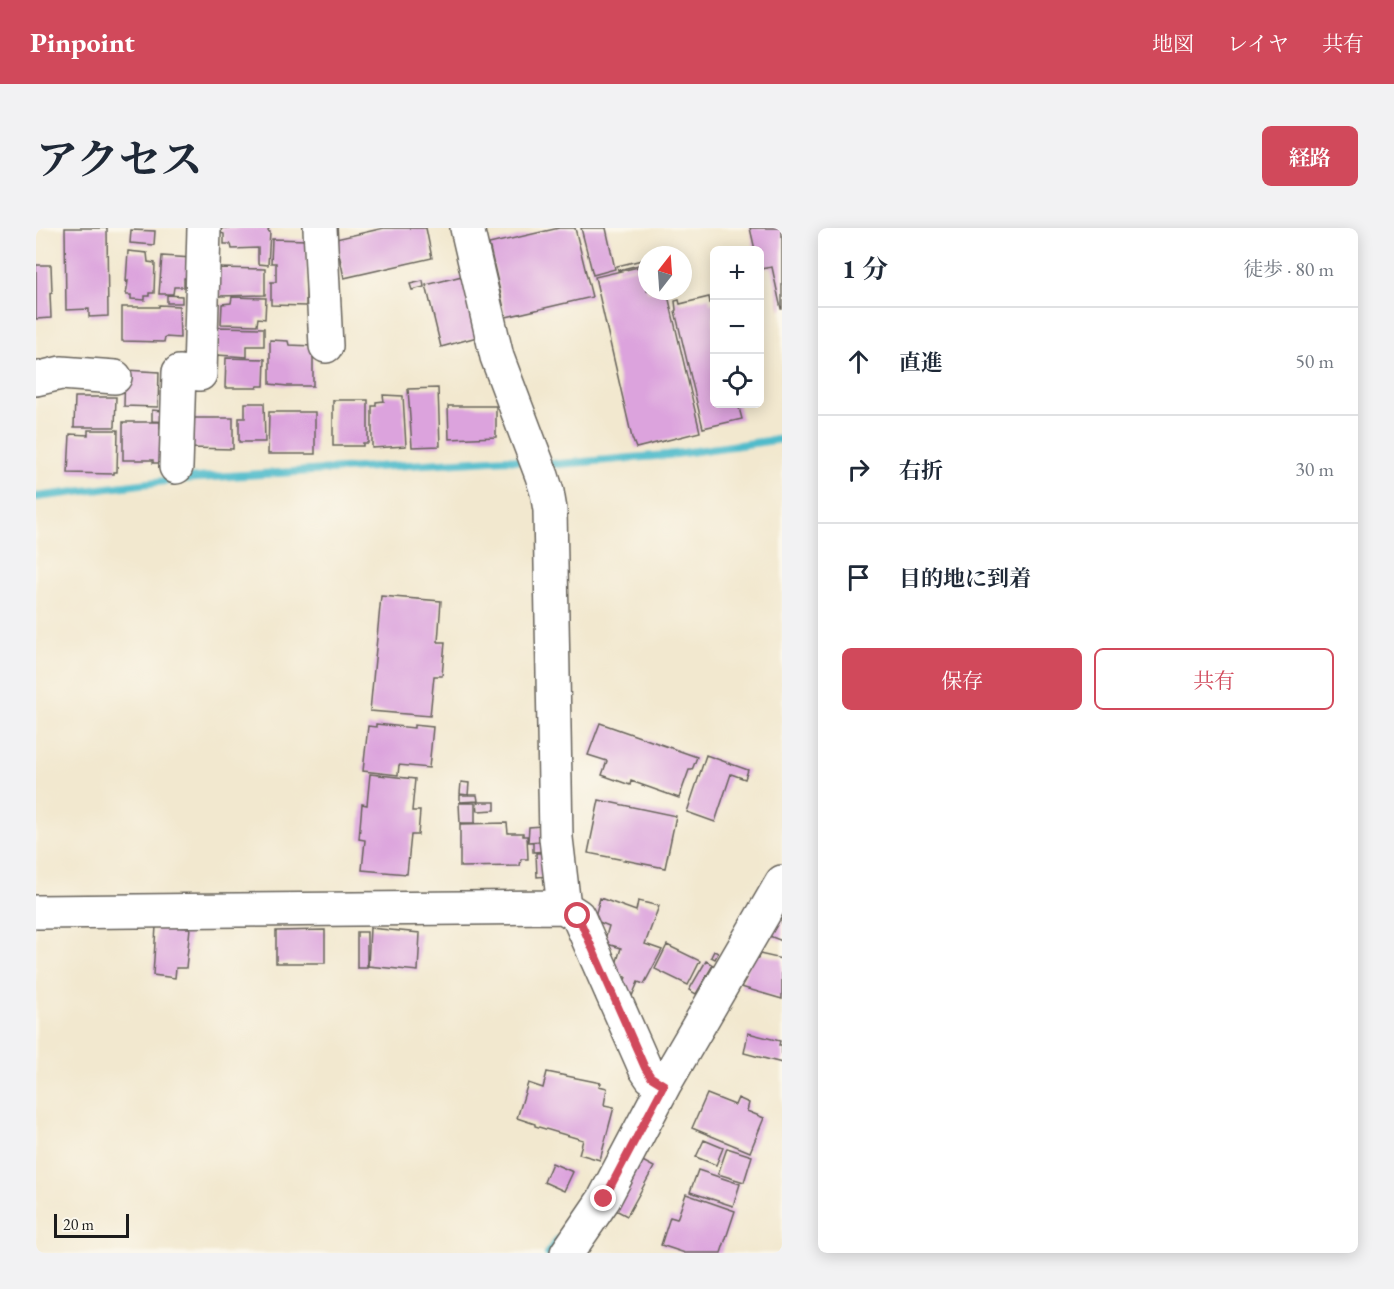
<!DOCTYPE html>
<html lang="ja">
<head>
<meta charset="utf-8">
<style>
  body { margin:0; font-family:"EB Garamond","Noto Serif JP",serif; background:#f2f2f3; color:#1f2937 }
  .controls { position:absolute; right:18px; top:18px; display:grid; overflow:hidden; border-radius:9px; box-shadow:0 3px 15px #0003 }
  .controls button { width:54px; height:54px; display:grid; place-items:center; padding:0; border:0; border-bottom:2px solid #e0e1e3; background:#fff; color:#1f2937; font:30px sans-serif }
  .compass { position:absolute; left:602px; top:18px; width:54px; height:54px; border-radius:50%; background:#fff; box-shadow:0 3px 15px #0003; rotate:17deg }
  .scale { position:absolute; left:18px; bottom:15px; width:75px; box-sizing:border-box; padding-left:6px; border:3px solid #1c1c1c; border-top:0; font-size:16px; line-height:21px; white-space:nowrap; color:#1c1c1c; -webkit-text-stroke:4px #fbf7ec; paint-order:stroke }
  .stop { position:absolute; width:18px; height:18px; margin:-14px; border:4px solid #d1495b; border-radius:50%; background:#fff }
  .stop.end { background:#d1495b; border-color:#fff; box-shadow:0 2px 6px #0008 }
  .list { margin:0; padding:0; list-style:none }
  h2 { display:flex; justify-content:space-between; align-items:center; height:78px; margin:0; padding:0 24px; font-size:26px }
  h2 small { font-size:20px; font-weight:400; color:#747a83 }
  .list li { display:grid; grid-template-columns:39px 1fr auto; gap:18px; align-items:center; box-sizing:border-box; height:108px; padding:0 24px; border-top:2px solid #e0e1e3 }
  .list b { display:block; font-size:22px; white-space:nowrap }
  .list em { font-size:20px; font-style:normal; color:#747a83 }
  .actions { display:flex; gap:12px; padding:18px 24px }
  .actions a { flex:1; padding:14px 0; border:2px solid #d1495b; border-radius:9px; text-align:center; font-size:21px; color:#d1495b }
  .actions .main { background:#d1495b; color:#fff }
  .icon { flex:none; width:33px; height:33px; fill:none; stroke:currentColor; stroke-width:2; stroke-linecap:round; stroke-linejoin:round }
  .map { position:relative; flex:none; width:746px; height:1025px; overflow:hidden; border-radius:9px }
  header { display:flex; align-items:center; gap:36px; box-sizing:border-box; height:84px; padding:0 30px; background:#d1495b; color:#fff }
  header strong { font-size:28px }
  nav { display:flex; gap:33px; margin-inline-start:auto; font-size:21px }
  .intro { display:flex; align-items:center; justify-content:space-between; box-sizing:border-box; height:144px; padding:0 36px }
  h1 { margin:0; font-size:42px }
  .button { padding:15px 27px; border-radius:9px; background:#d1495b; color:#fff; font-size:21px; font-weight:700 }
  main { display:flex; gap:36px; padding:0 36px }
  aside { flex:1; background:#fff; border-radius:9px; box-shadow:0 3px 15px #0003 }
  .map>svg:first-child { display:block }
</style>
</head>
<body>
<header>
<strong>Pinpoint</strong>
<nav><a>地図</a><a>レイヤ</a><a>共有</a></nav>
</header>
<div class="intro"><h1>アクセス</h1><a class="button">経路</a></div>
<main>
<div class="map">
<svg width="746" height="1025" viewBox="0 0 746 1025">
  <rect width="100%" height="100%" fill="#fbf7ec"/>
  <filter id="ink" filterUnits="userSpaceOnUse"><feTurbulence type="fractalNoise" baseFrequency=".0167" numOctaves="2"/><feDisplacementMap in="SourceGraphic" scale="12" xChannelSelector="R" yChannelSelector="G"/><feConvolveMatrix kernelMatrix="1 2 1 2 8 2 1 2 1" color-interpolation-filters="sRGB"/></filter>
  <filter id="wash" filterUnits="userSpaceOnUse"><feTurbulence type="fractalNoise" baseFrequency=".008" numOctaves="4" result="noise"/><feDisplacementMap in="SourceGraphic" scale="24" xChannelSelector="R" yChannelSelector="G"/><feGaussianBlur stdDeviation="1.35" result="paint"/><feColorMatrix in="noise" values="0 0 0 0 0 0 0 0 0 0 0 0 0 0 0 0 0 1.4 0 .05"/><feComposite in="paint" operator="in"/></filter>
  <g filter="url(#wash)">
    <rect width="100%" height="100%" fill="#f2e8cf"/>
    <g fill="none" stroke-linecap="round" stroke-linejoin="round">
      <path stroke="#50bbcb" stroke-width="8" d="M 509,235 L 523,236 L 632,227 L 746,211
        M 0,269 L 145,251 L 471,231 L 491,233
        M 512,1025 L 522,1012"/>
    </g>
    <g id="blocks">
      <path fill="#dca3dd" d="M 29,0 L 71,0 L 72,88 L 53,89 L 53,81 L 30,82 Z
        M 186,0 L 233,0 L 232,3 L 234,4 L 232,37 L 222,36 L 222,20 L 196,21 L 195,16 L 188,16 L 188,6 L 185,5 Z
        M 348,0 L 390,0 L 396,30 L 308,50 L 300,11 Z
        M 523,0 L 539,0 L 556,69 L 470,89 L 453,16 Z
        M 545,0 L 570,0 L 579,41 L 557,47 Z
        M 714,0 L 746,0 L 746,81 L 745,81 L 736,39 L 724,41 L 724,22 L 719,22 Z
        M 95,2 L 119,3 L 118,17 L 94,15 Z
        M 236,11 L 271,12 L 270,78 L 235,77 L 235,54 L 240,54 L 240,35 L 235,35 Z
        M 92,23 L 111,25 L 112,34 L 119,35 L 118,65 L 113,65 L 113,68 L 109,68 L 109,72 L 95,71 L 95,67 L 90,67 L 92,53 L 90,54 Z
        M 126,28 L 156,30 L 155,50 L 148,50 L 148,59 L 138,59 L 137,66 L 123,66 Z
        M 606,32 L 607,36 L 582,42 L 581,38 Z
        M 0,37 L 15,37 L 16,64 L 14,65 L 15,90 L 0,91 Z
        M 611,37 L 611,63 L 631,63 L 664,204 L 600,220 L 596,210 L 559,49 Z
        M 183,40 L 229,41 L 229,67 L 183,68 Z
        M 426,48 L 441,109 L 405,119 L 390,57 Z
        M 387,53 L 388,59 L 376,62 L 374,56 Z
        M 131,67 L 146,68 L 146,75 L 131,75 Z
        M 196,69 L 230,70 L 229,91 L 222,90 L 221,97 L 185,96 L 186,76 L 195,75 Z
        M 673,69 L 674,75 L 678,74 L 678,176 L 702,176 L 706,191 L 667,200 L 639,83 L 640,82 L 639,73 L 643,72 L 644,76 Z
        M 123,77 L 143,78 L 144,110 L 129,109 L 128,114 L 86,113 L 86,79 L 123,79 Z
        M 182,99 L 228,100 L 228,118 L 211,118 L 211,129 L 181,127 Z
        M 234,112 L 252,113 L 253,117 L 277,118 L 277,158 L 251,158 L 234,156 Z
        M 190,130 L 229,131 L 228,158 L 222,158 L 221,160 L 189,160 Z
        M 89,142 L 123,144 L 122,179 L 88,178 Z
        M 402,160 L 404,218 L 376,219 L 372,161 Z
        M 347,167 L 367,168 L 370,218 L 336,220 L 336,178 L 340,178 L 340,174 L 348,173 Z
        M 39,169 L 80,169 L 79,199 L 38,199 Z
        M 297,172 L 332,172 L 332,215 L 327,215 L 327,218 L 297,218 Z
        M 209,175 L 228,175 L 229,214 L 203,214 L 203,190 L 209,190 Z
        M 412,178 L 460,178 L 460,209 L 413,211 Z
        M 116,182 L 136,184 L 136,194 L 116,193 Z
        M 233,184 L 279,184 L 279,226 L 232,226 Z
        M 152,190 L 197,190 L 197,221 L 152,220 Z
        M 87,194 L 124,194 L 124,201 L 132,201 L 132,235 L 117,235 L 117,232 L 87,232 Z
        M 52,202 L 82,202 L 81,244 L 78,244 L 78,246 L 32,245 L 34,206 L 52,207 Z
        M 345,368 L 405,373 L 402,414 L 409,414 L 406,448 L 398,448 L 394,488 L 334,483 Z
        M 564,495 L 661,529 L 656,542 L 653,542 L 643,570 L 595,553 L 594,557 L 566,547 L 571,533 L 552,527 Z
        M 340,496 L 378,500 L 378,497 L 397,499 L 393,540 L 363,537 L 362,547 L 327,543 L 332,498 L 340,499 Z
        M 670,527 L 712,542 L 709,551 L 695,546 L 679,594 L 651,584 Z
        M 334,546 L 379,551 L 376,583 L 384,583 L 382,607 L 375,607 L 371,646 L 326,642 L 329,612 L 323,611 L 326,576 L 331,577 Z
        M 425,554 L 433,555 L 432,567 L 424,566 Z
        M 424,567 L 441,567 L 442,573 L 424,574 Z
        M 563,572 L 640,588 L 629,640 L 552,625 Z
        M 441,574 L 459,574 L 459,582 L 442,583 Z
        M 423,575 L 439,575 L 439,595 L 424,595 Z
        M 471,595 L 472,605 L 487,605 L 487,608 L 491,608 L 492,631 L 485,631 L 484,638 L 424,639 L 424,596 Z
        M 506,598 L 506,613 L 492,614 L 493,599 Z
        M 497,614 L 511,614 L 512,623 L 497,624 Z
        M 500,625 L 511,625 L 513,648 L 501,649 Z
        M 564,670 L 600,683 L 602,673 L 623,678 L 609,716 L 626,722 L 608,756 L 602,754 L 596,768 L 585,764 L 590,749 L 579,745 L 573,731 L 581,733 L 585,720 L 568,715 L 573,698 L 558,692 Z
        M 740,690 L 746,692 L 746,713 L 731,707 Z
        M 120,698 L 154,700 L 150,740 L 140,740 L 139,750 L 117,747 Z
        M 334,700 L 384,705 L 382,743 L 332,738 Z
        M 289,702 L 289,735 L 240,735 L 240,703 Z
        M 321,704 L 331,704 L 331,740 L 321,740 Z
        M 631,717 L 664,733 L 652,757 L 619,741 Z
        M 678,723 L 682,725 L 679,731 L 675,729 Z
        M 719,725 L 746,731 L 746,771 L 705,759 L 712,736 Z
        M 670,733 L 677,737 L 660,766 L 653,762 Z
        M 712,805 L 744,813 L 743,817 L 746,817 L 746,835 L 708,825 Z
        M 511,844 L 565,855 L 563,858 L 571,860 L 568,877 L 578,879 L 564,932 L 543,926 L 547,912 L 499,898 L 499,896 L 481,890 L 492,855 L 507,860 Z
        M 671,866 L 699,877 L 702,870 L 713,875 L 711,883 L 728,890 L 714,924 L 656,900 Z
        M 668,912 L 687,920 L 680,937 L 660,929 Z
        M 691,920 L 716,928 L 708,954 L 682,946 Z
        M 599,929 L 618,939 L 591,988 L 572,978 Z
        M 516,935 L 537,944 L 528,963 L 508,954 Z
        M 662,942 L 704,956 L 697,978 L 654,964 Z
        M 650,966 L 699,983 L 685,1025 L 649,1025 L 625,1017 L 634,989 L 641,991 Z"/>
    </g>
  </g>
  <g filter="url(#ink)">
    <use href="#blocks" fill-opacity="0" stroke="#67635b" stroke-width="1.5"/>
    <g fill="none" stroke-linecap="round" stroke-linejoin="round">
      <g stroke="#67635b" stroke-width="36">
        <path id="minor" d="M 284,0 L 290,118
          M 431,0 L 461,129 L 506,248 L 511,264 L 514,282 L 520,610 L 528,679
          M 0,151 L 25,145 L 79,149
          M 140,239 L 143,144 L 164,146 L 168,0
          M 0,684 L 528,679 L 542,688 L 609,840 L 615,849 L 628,857 L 568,971 L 531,1025
          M 628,857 L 746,654"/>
      </g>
      <use href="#minor" stroke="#fff" stroke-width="33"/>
    </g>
  </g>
  <g fill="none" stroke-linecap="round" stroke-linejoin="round" filter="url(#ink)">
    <path stroke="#d1495b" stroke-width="8" d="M 542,688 L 609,840 L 615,849 L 628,857 L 568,971"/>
  </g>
</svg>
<div class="controls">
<button>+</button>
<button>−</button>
<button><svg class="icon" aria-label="locate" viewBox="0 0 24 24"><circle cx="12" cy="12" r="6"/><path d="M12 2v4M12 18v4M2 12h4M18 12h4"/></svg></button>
</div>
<svg class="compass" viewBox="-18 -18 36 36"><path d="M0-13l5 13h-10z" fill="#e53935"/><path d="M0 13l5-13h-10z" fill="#747a83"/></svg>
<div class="scale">20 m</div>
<div class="stop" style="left:542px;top:688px"></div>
<div class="stop end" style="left:568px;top:971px"></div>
</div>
<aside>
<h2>1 分<small>徒歩 · 80 m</small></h2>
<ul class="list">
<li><svg class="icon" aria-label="ahead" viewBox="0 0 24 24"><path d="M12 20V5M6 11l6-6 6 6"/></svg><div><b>直進</b></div><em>50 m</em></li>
<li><svg class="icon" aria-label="right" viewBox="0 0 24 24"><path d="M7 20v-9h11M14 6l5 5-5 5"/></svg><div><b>右折</b></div><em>30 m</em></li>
<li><svg class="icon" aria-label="arrive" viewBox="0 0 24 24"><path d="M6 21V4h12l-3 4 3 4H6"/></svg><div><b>目的地に到着</b></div></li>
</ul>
<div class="actions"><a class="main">保存</a><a>共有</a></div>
</aside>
</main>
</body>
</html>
